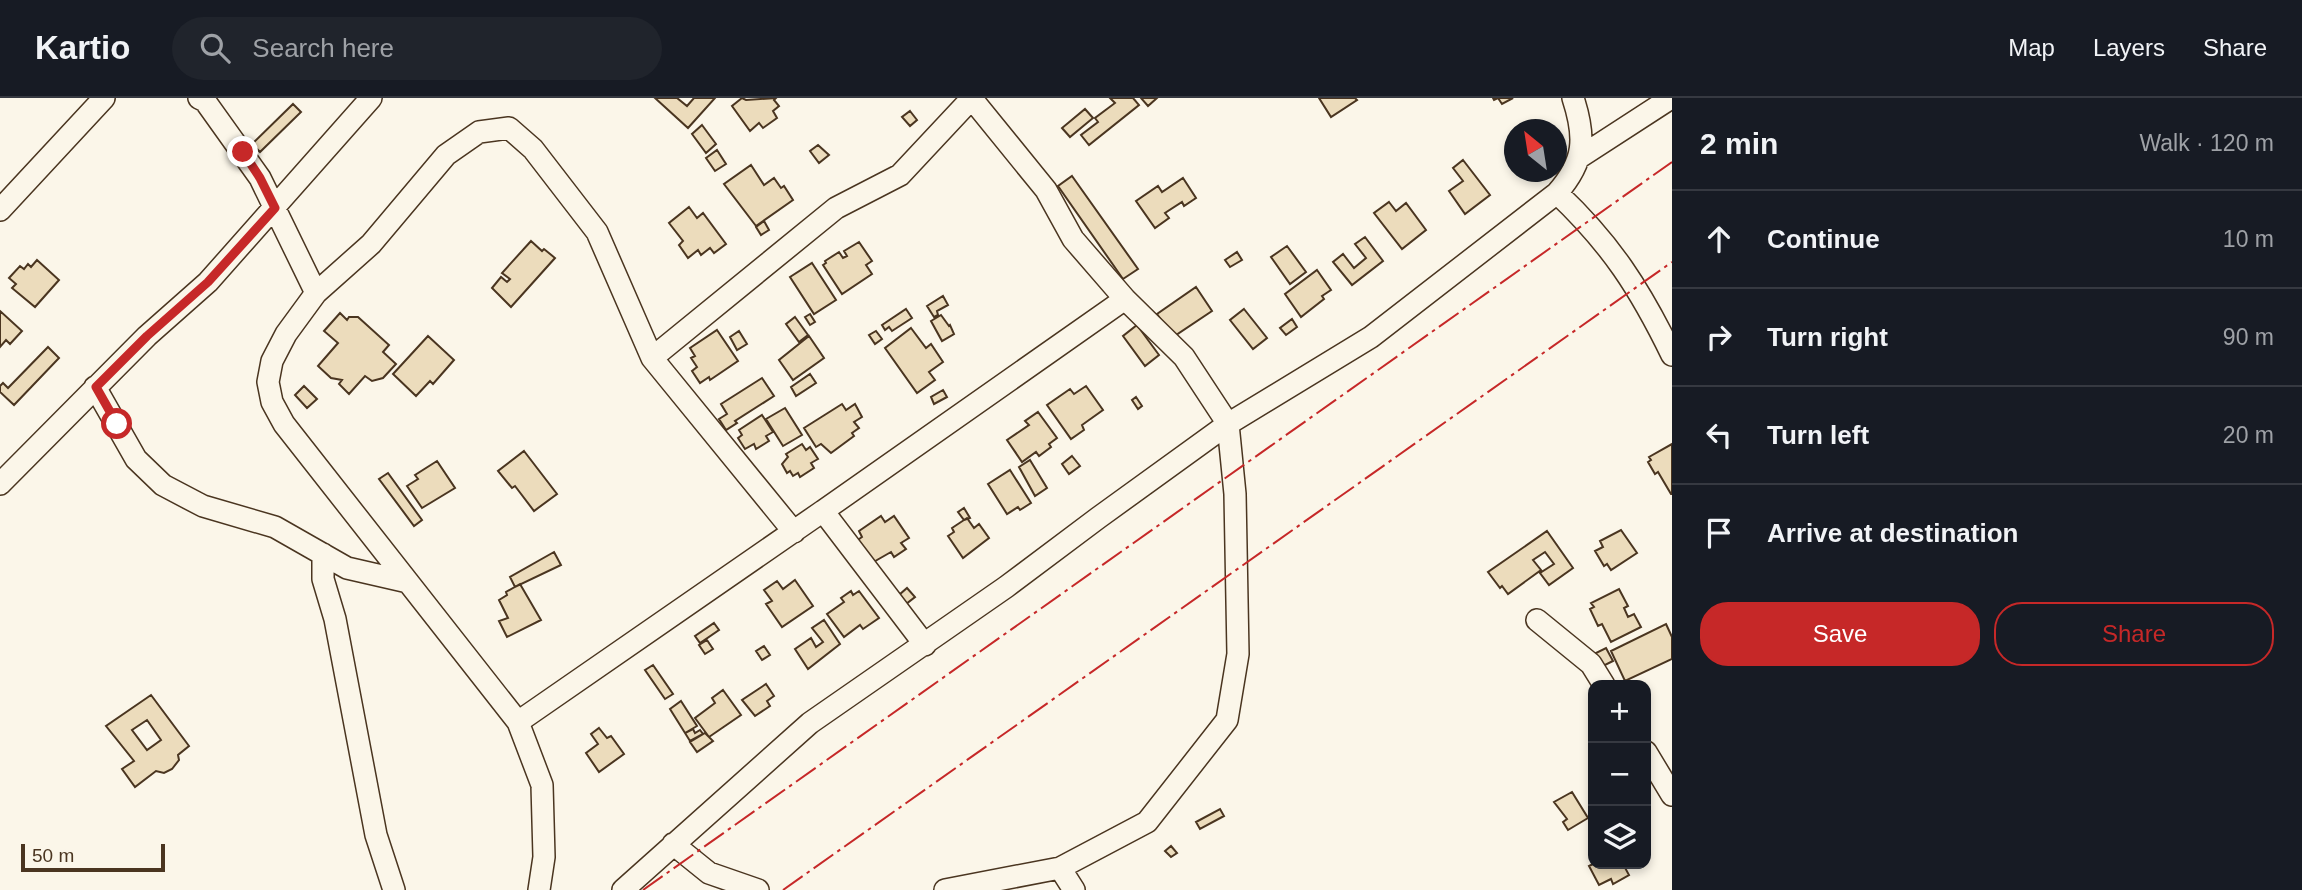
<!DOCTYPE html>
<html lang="en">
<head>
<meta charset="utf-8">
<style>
  body { margin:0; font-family:Arial,sans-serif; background:#20242c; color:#f1f3f6 }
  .controls { position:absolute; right:21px; bottom:21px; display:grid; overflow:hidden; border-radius:14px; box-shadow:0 4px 10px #0003 }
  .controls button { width:63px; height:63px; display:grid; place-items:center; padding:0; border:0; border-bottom:2px solid #363941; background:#171b24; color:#f1f3f6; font:35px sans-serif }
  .compass { position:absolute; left:1504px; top:21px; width:63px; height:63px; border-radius:50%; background:#171b24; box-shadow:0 4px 10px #0003; rotate:330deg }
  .scale { position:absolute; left:21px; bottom:18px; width:144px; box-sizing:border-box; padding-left:7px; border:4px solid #4a3520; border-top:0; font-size:19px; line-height:24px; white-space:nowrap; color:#4a3520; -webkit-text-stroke:5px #fbf6e9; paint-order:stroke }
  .stop { position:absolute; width:21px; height:21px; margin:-16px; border:5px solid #c62828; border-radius:50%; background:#fff }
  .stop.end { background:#c62828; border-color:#fff; box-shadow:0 2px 7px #0008 }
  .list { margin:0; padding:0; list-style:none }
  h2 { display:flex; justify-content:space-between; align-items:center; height:91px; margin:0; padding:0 28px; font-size:30px }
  h2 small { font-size:23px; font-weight:400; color:#9ea1a6 }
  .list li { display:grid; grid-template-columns:46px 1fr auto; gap:21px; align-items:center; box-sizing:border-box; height:98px; padding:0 28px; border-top:2px solid #363941 }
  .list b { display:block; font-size:26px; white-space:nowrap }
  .list em { font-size:23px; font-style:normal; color:#9ea1a6 }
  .actions { display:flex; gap:14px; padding:21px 28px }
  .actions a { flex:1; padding:16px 0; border:2px solid #c62828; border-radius:28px; text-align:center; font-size:24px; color:#c62828 }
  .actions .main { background:#c62828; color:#fff }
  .icon { flex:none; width:38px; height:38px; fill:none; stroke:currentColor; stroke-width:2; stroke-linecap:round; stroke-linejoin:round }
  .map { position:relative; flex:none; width:1672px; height:792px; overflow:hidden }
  header { display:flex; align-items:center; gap:42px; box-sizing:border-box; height:98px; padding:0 35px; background:#171b24; border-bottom:2px solid #363941 }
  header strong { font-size:33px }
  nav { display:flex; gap:38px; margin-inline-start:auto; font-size:24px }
  .search { width:490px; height:63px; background:#20242c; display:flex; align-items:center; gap:18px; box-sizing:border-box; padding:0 24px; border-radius:38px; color:#9ea1a6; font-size:26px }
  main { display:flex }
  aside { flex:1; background:#171b24 }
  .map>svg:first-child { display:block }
</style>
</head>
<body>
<header>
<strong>Kartio</strong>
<div class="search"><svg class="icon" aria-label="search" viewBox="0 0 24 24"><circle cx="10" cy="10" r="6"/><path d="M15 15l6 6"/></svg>Search here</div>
<nav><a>Map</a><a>Layers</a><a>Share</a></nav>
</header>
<main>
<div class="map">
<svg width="1672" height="792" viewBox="0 0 1672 792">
  <rect width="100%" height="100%" fill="#fbf6e9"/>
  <path fill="#ecdcbc" stroke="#4a3520" stroke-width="2" fill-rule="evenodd" d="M 655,0 L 677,0 L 687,8 L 694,0 L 715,0 L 688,30 Z
    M 742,0 L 746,2 L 776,0 L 774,2 L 779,8 L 773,13 L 777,20 L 763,30 L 759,25 L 750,33 L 732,8 Z
    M 1110,0 L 1133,0 L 1139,7 L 1089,47 L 1081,37 L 1098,24 L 1095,20 L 1115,5 Z
    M 1141,0 L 1157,0 L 1148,8 Z
    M 1319,0 L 1355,0 L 1357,2 L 1331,19 Z
    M 1493,0 L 1513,0 L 1502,6 L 1498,0 L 1494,2 Z
    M 293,6 L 301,14 L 260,54 L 252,46 Z
    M 1085,11 L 1093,20 L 1070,39 L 1062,30 Z
    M 910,13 L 917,22 L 910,28 L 902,19 Z
    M 702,27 L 716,46 L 706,55 L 692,36 Z
    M 818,47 L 829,57 L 819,65 L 810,53 Z
    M 717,52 L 726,66 L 715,73 L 706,60 Z
    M 1463,62 L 1490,97 L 1465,116 L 1449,93 L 1463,83 L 1453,70 Z
    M 751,67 L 764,87 L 774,80 L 781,90 L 784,88 L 793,102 L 756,128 L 724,86 Z
    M 1072,78 L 1138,171 L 1123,181 L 1058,88 Z
    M 1183,80 L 1196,100 L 1184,108 L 1182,104 L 1165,115 L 1169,120 L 1155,130 L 1136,103 L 1158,88 L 1162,94 Z
    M 1389,104 L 1396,113 L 1406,105 L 1426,132 L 1402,151 L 1374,115 Z
    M 689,109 L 697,120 L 703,115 L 726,146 L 714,155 L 710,150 L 701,157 L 698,152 L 688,160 L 679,147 L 683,143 L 669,125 Z
    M 764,123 L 769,132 L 761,137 L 756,129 Z
    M 1365,139 L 1383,163 L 1352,187 L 1333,164 L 1343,156 L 1354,170 L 1366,160 L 1355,146 Z
    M 531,143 L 542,153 L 544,151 L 555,160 L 511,209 L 492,190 L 501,179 L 507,184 L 510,181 L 502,175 Z
    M 859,144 L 872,163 L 866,167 L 872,176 L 842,196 L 823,167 L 826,165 L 825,163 L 839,154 L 843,160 L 847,158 L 844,153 Z
    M 1287,148 L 1306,174 L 1290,186 L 1271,159 Z
    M 1237,154 L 1242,162 L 1230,169 L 1225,162 Z
    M 37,162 L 59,182 L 35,209 L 12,190 L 16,186 L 9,180 L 20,168 L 24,171 L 28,166 L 31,169 Z
    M 812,165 L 836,202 L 814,216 L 790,179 Z
    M 1317,172 L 1331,192 L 1322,198 L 1324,201 L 1301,219 L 1285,196 Z
    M 1196,189 L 1212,213 L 1173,239 L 1157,216 Z
    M 943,198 L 948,207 L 937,213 L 938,217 L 934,219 L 927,208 Z
    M 906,211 L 912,220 L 892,233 L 889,229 L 885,232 L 882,227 Z
    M 1244,211 L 1267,240 L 1253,251 L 1230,222 Z
    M 0,213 L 22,233 L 10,246 L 6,242 L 0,249 Z
    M 340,215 L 347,222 L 349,219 L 358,219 L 389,247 L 383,254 L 396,266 L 383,280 L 372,283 L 365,278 L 349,296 L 339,286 L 342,282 L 331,280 L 318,268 L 338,245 L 324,233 Z
    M 810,216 L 815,224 L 810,227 L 805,219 Z
    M 941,217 L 949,228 L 950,227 L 954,236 L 942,243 L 931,223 Z
    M 795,219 L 808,237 L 799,244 L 786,226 Z
    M 1292,221 L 1297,229 L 1286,237 L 1280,230 Z
    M 1137,227 L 1159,257 L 1145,268 L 1123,238 Z
    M 911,230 L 926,250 L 931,246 L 943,264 L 929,274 L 935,282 L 917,295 L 885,250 Z
    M 717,232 L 738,263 L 710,282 L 709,279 L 700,285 L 692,273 L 697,269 L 691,260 L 695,258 L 690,250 Z
    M 739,233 L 747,246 L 737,252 L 730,239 Z
    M 876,233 L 882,241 L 875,246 L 869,237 Z
    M 428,238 L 454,262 L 433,286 L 430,283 L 416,298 L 393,276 Z
    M 809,238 L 824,260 L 793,282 L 779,262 Z
    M 48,249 L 59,260 L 14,307 L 0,294 L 0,288 L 3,285 L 8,290 Z
    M 810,276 L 816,285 L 796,298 L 791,289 Z
    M 762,280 L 774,298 L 735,323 L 737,325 L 726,332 L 719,321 L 727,316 L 721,306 Z
    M 304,288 L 317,301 L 307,310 L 295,297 Z
    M 1086,288 L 1103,312 L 1082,327 L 1084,332 L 1071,341 L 1047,307 L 1070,291 L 1074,296 Z
    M 943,292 L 947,299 L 934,306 L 931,299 Z
    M 1136,299 L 1142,308 L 1138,311 L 1132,302 Z
    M 842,306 L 846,312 L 855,306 L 862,319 L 854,324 L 859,330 L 852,335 L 854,338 L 831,355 L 821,346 L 816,349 L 804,330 Z
    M 785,310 L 802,337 L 783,348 L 766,321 Z
    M 1038,314 L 1057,340 L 1049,346 L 1051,349 L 1039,358 L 1036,354 L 1022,364 L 1007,342 L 1029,327 L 1025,323 Z
    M 762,317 L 773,334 L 766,338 L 769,343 L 756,351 L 754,346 L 745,351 L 738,340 L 742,337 L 739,332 Z
    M 802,346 L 806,352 L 810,349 L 818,361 L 811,365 L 814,370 L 800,379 L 798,375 L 793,378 L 790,373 L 787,375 L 782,366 L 788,359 L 786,356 Z
    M 1672,346 L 1672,396 L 1671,396 L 1658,374 L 1655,376 L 1648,364 L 1651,362 L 1649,359 Z
    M 524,353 L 557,396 L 534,413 L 515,388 L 512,390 L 498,373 Z
    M 1072,358 L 1080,368 L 1069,376 L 1062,366 Z
    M 1030,362 L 1047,390 L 1035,398 L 1019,369 Z
    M 437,363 L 455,390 L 422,410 L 407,388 L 418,381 L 415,377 Z
    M 1010,372 L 1031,405 L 1020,412 L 1018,409 L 1007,416 L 988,386 Z
    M 388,375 L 422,422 L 414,428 L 379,381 Z
    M 964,410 L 970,420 L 964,422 L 958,414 Z
    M 881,418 L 885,424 L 894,418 L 909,440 L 901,445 L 906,451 L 894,459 L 891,454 L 870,466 L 855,444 L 862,439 L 859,433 Z
    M 967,420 L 974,430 L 979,426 L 989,440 L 963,460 L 948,438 L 954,434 L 952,430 Z
    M 1621,432 L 1637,455 L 1611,472 L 1607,466 L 1604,468 L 1595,453 L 1603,449 L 1600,443 Z
    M 1547,433 L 1573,470 L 1549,487 L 1540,475 L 1554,466 L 1545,454 L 1533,462 L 1541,472 L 1508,496 L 1502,488 L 1500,490 L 1488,474 Z
    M 554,454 L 561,467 L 515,489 L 510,479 Z
    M 795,482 L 813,508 L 782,529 L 766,506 L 772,503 L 764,492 L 777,483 L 783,491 Z
    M 520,486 L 541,522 L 507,539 L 499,523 L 508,520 L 499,502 L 507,497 L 506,494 Z
    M 907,490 L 915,499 L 906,506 L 899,497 Z
    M 1619,491 L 1628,508 L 1624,510 L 1628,519 L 1634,516 L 1641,529 L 1611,544 L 1602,526 L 1598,528 L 1590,511 L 1594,509 L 1591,505 Z
    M 851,493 L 853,497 L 859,493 L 879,520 L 863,531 L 860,527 L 844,539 L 827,516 L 844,504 L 841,500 Z
    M 824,522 L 840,546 L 808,571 L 795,551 L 811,540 L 816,549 L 823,544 L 812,530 Z
    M 714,525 L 719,532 L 700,545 L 695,538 Z
    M 1666,526 L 1672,539 L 1672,561 L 1625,583 L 1611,553 Z
    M 707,542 L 713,551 L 705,556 L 699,547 Z
    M 764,548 L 770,557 L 762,562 L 756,553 Z
    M 1606,550 L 1613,563 L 1597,571 L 1590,558 Z
    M 653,567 L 673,596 L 665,601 L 645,572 Z
    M 766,586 L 774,598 L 767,603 L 770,608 L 755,618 L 742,602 Z
    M 723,592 L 741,617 L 709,639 L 695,620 L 715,605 L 712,600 Z
    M 151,597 L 189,648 L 178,657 L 179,662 L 172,671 L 164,675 L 156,673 L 135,689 L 122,671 L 134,663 L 106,628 ZM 147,622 L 161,642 L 147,652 L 132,632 Z
    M 681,603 L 697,628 L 685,635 L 670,611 Z
    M 599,630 L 607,640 L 611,638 L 624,656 L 599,674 L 586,655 L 598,646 L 591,636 Z
    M 693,631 L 695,635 L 700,632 L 703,636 L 690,643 L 685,635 Z
    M 705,635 L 713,643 L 697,654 L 690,644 Z
    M 1572,694 L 1588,720 L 1568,732 L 1563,724 L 1567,721 L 1554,704 Z
    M 1220,711 L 1224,718 L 1200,731 L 1196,724 Z
    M 1171,748 L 1177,755 L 1171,759 L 1165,753 Z
    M 1593,766 L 1623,766 L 1629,777 L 1613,786 L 1611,781 L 1599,787 L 1589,768 Z"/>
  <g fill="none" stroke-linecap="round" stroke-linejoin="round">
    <g stroke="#4a3520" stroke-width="24">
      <path id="minor" d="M 199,0 L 205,3 L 260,80 L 316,195
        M 1580,59 L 1671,0
        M 1557,95 C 1611,146 1640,191 1672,257
        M 0,112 L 104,0
        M 652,260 L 836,110 L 900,77 L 972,0
        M 95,289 L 136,361 L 163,387 L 203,408 L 275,429 L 347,470 L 408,484
        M 0,386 L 147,238 L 208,184 L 371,0
        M 823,413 L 1125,201
        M 323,456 L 323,481 L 335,521 L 376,737 L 394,792
        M 1537,522 L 1591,566 L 1604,587
        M 518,624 L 823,413 L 925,547
        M 1646,654 L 1672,697
        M 673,746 L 709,775 L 758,792
        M 1060,770 L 1074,792
        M 539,792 L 544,759 L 542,687 L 518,624 L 284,326 L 272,304 L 268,284 L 272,263 L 286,236 L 316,195 L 371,146 L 446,57 L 479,34 L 509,30 L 533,51 L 597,134 L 652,260 L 794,434
        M 623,792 L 810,625 L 1006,489 L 1098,420 L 1228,326 L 1371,239 L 1557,95 C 1585,63 1586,40 1573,0
        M 945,792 L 1060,770 L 1147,724 L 1227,622 L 1238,556 L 1235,396 L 1228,326 L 1184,259 L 1125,201 L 1073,141 L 1046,92 L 972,1"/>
    </g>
    <use href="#minor" stroke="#fbf6e9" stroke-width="21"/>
    <path stroke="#c62828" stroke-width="2" stroke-dasharray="24 5 3.5 5" stroke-linecap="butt" d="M 643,792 L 1672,64
      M 783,792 L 1672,164"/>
  </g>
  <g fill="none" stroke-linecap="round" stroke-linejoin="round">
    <path stroke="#c62828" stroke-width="9" d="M 117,326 L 96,289 L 147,238 L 208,184 L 275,110 L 260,80 L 243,54"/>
  </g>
</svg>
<div class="controls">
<button>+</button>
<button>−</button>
<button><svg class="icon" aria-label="layers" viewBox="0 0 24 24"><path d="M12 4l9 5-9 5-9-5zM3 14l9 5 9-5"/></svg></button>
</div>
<svg class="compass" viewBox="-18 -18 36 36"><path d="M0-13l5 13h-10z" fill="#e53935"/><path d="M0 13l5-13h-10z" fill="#9ea1a6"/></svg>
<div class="scale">50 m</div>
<div class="stop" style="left:117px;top:326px"></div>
<div class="stop end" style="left:243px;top:54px"></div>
</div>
<aside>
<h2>2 min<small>Walk · 120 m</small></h2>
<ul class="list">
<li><svg class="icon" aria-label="ahead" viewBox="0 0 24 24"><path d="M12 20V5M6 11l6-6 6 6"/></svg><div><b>Continue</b></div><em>10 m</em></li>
<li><svg class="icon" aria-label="right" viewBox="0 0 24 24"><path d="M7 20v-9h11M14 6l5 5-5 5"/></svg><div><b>Turn right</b></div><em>90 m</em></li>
<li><svg class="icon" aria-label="left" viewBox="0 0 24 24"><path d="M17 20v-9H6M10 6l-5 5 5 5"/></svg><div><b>Turn left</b></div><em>20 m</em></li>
<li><svg class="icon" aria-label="arrive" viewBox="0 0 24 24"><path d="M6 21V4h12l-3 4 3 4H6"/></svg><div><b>Arrive at destination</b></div></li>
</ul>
<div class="actions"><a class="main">Save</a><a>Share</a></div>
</aside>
</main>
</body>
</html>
